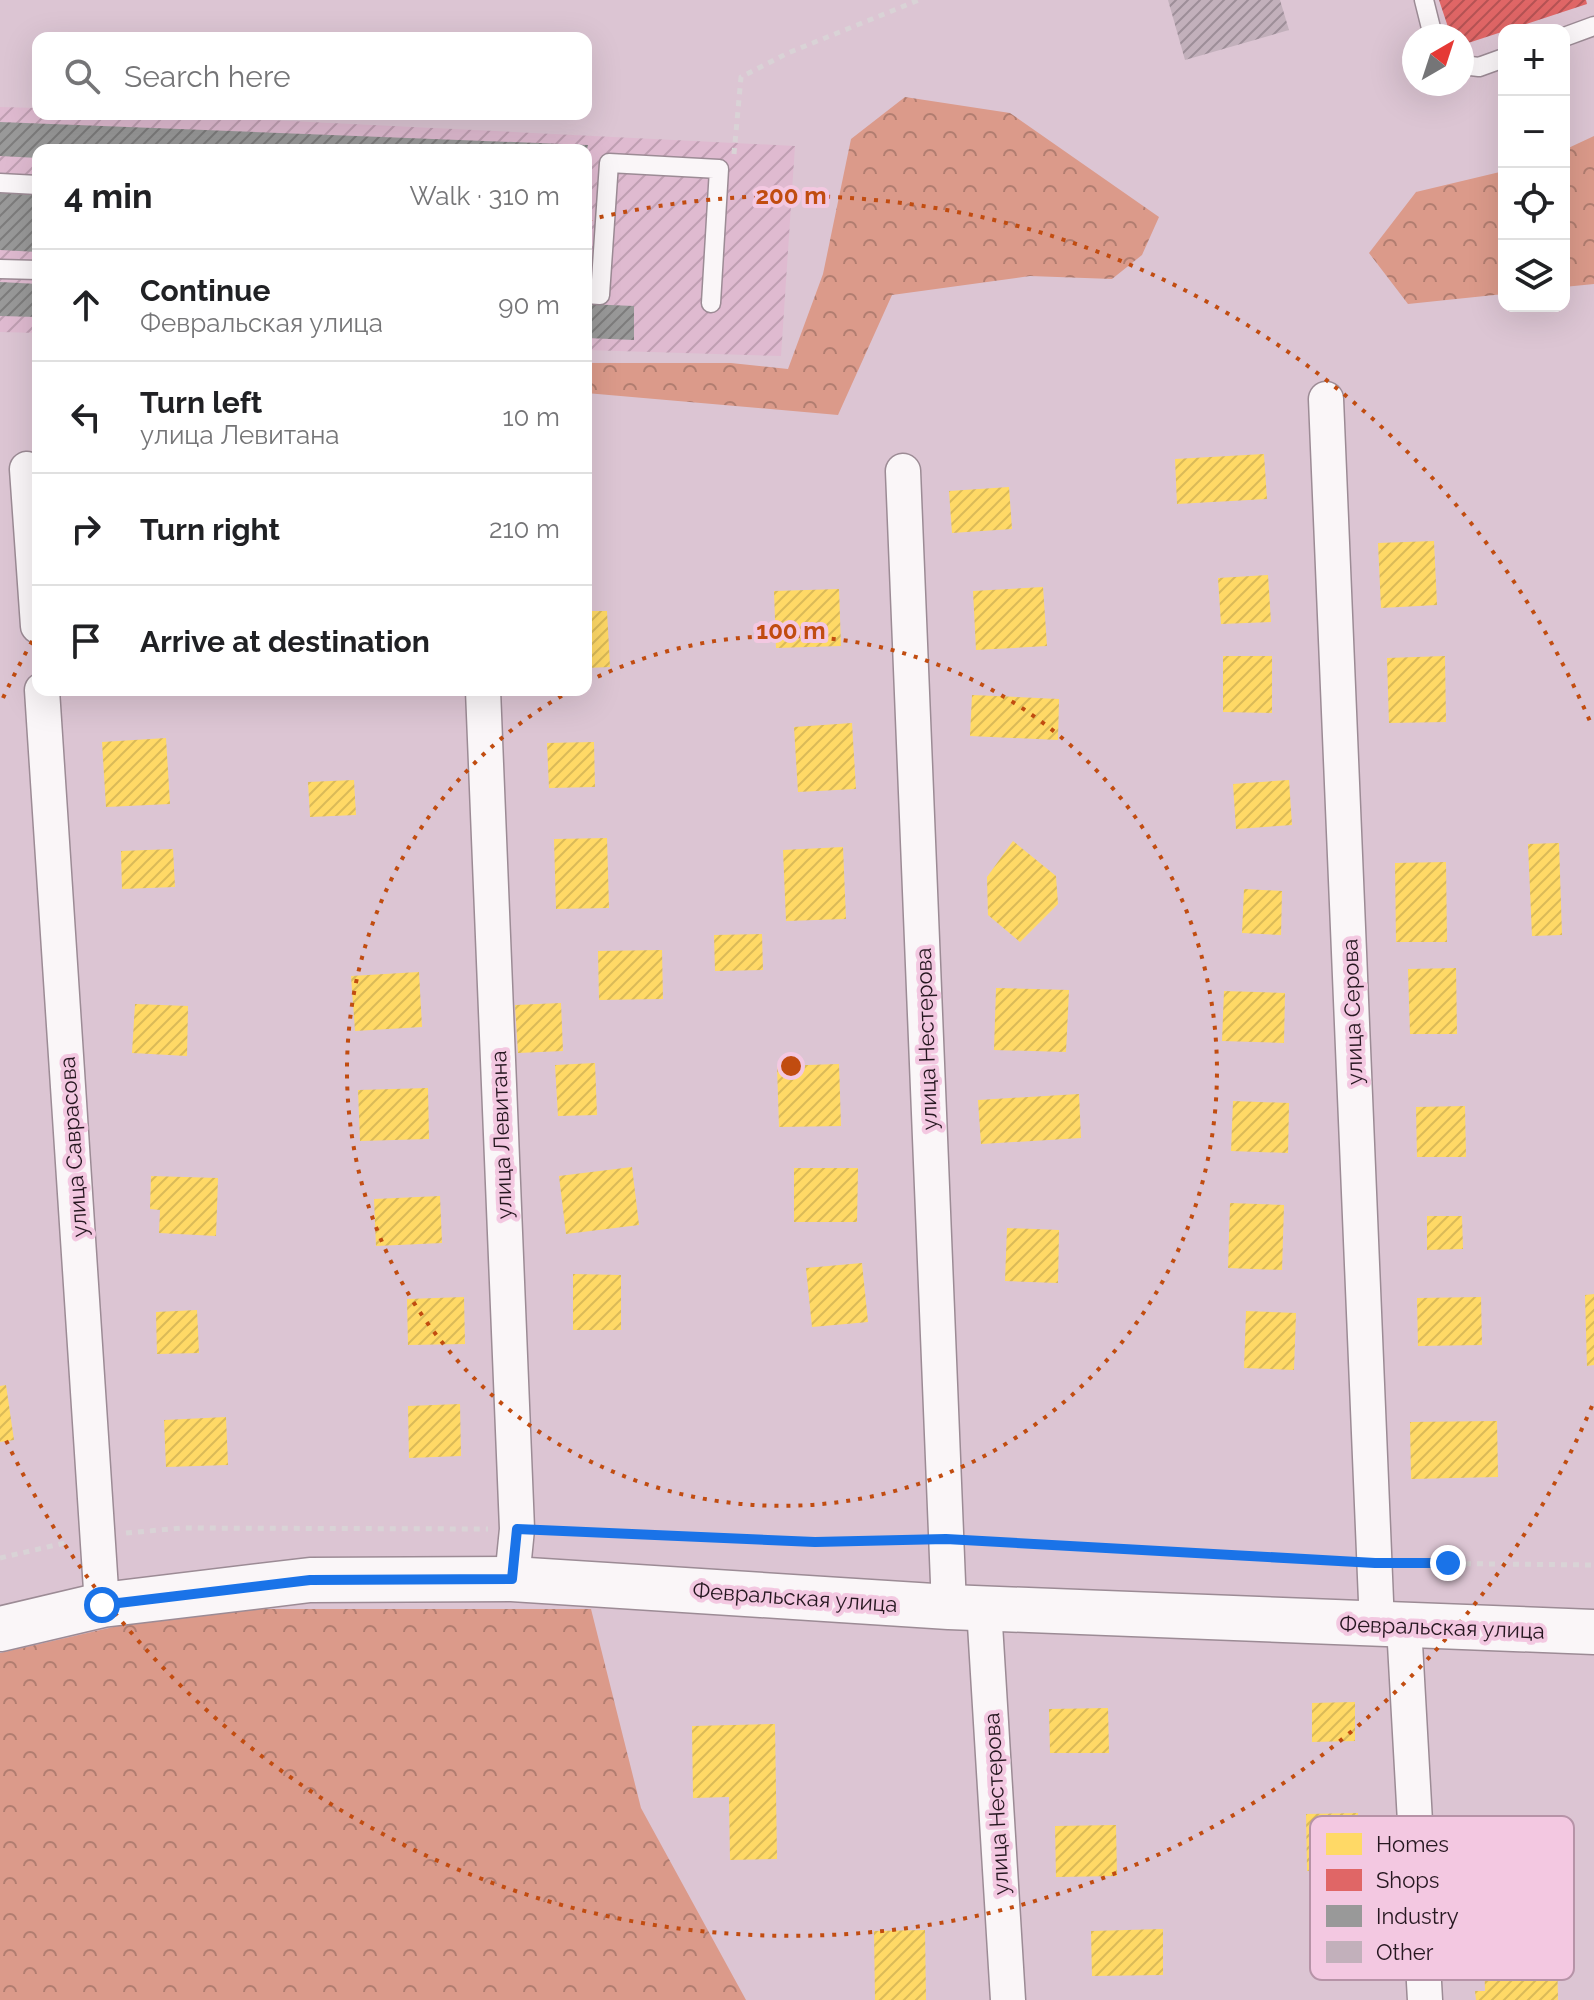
<!DOCTYPE html>
<html lang="en">
<head>
<meta charset="utf-8">
<style>
  body { margin:0; font-family:Raleway,sans-serif; background:#f6f6f6; color:#202124 }
  .controls { position:absolute; right:24px; top:24px; display:grid; overflow:hidden; border-radius:16px; box-shadow:0 8px 32px #0002 }
  .controls button { width:72px; height:72px; display:grid; place-items:center; padding:0; border:0; border-bottom:2px solid #e0e0e0; background:#fff; color:#202124; font:40px sans-serif }
  .compass { position:absolute; left:1402px; top:24px; width:72px; height:72px; border-radius:50%; background:#fff; box-shadow:0 8px 32px #0002; rotate:39deg }
  .stop { position:absolute; width:24px; height:24px; margin:-18px; border:6px solid #1a73e8; border-radius:50%; background:#fff }
  .stop.end { background:#1a73e8; border-color:#fff; box-shadow:0 2px 8px #0008 }
  .list { margin:0; padding:0; list-style:none }
  h2 { display:flex; justify-content:space-between; align-items:center; height:104px; margin:0; padding:0 32px; font-size:34px }
  h2 small { font-size:26px; font-weight:400; color:#757577 }
  .list li { display:grid; grid-template-columns:52px 1fr auto; gap:24px; align-items:center; box-sizing:border-box; height:112px; padding:0 32px; border-top:2px solid #e0e0e0 }
  .list b { display:block; font-size:30px; white-space:nowrap }
  .list p { margin:0; font-size:26px; white-space:nowrap; color:#757577 }
  .list em { font-size:26px; font-style:normal; color:#757577 }
  .icon { flex:none; width:44px; height:44px; fill:none; stroke:currentColor; stroke-width:2; stroke-linecap:round; stroke-linejoin:round }
  .map { position:relative; flex:none; width:1594px; height:2000px; overflow:hidden }
  .search { position:absolute; background:#fff; box-shadow:0 8px 32px #0002; left:32px; top:32px; width:560px; height:88px; display:flex; align-items:center; gap:20px; box-sizing:border-box; padding:0 28px; border-radius:16px; color:#757577; font-size:30px }
  .panel { position:absolute; background:#fff; box-shadow:0 8px 32px #0002; left:32px; top:144px; width:560px; height:552px; border-radius:16px }
  .map>svg:first-child { display:block }
</style>
</head>
<body>
<div class="map">
<svg width="1594" height="2000" viewBox="0 0 1594 2000">
  <defs>
    <pattern id="industrial-furrows" width="10" height="10" patternUnits="userSpaceOnUse" patternTransform="scale(2)"><rect width="10" height="10" fill="#dfbad0"/><path d="M-1 1l2-2M0 10L10 0M9 11l2-2" fill="none" stroke="#bf9fb2"/></pattern>
    <pattern id="forest-crowns" width="20" height="18" patternUnits="userSpaceOnUse" patternTransform="scale(2)"><rect width="20" height="18" fill="#db9a8a"/><path d="M2 6a3 3 0 1 1 6 0M12 15a3 3 0 1 1 6 0" fill="none" stroke="#b17d70"/></pattern>
    <pattern id="homes-hatch" width="6" height="6" patternUnits="userSpaceOnUse" patternTransform="scale(2)"><rect width="6" height="6" fill="#ffd966"/><path d="M-1 1l2-2M0 6l6-6M5 7l2-2" fill="none" stroke="#daba58"/></pattern>
    <pattern id="shops-hatch" width="6" height="6" patternUnits="userSpaceOnUse" patternTransform="scale(2)"><rect width="6" height="6" fill="#e06666"/><path d="M-1 1l2-2M0 6l6-6M5 7l2-2" fill="none" stroke="#b55354"/></pattern>
    <pattern id="industry-hatch" width="6" height="6" patternUnits="userSpaceOnUse" patternTransform="scale(2)"><rect width="6" height="6" fill="#999"/><path d="M-1 1l2-2M0 6l6-6M5 7l2-2" fill="none" stroke="#7d7c7c"/></pattern>
    <pattern id="building-hatch" width="6" height="6" patternUnits="userSpaceOnUse" patternTransform="scale(2)"><rect width="6" height="6" fill="#c2b0bb"/><path d="M-1 1l2-2M0 6l6-6M5 7l2-2" fill="none" stroke="#9d8e98"/></pattern>
  </defs>
  <rect width="100%" height="100%" fill="#dcc5d3"/>
  <path fill="url(#industrial-furrows)" d="M 0,107 L 38,108 L 38,114 L 150,114 L 795,146 L 781,356 L 586,350 L 586,150 L 38,150 L 38,333 L 0,332 Z"/>
  <path fill="url(#forest-crowns)" d="M 905,97 L 1010,113 L 1159,217 L 1142,255 L 1112,279 L 1030,276 L 892,295 L 838,415 L 586,393 L 586,363 L 731,363 L 788,369 L 823,274 L 851,139 Z
    M 1594,136 L 1594,284 L 1564,287 L 1564,150 Z
    M 1504,171 L 1504,294 L 1408,304 L 1369,253 L 1416,192 Z
    M 192,1609 L 591,1609 L 641,1808 L 746,2000 L 0,2000 L 0,1653 Z"/>
  <path fill="url(#homes-hatch)" d="M 1264,454 L 1267,499 L 1177,504 L 1175,459 Z
    M 1009,487 L 1012,529 L 952,533 L 949,491 Z
    M 586,522 L 589,522 L 589,579 L 586,579 Z
    M 1434,541 L 1437,605 L 1381,608 L 1378,543 Z
    M 1268,575 L 1271,622 L 1221,624 L 1218,578 Z
    M 1043,587 L 1047,646 L 976,650 L 973,591 Z
    M 839,589 L 841,646 L 776,648 L 774,591 Z
    M 586,611 L 607,611 L 610,667 L 586,668 Z
    M 1223,656 L 1272,656 L 1272,713 L 1223,712 Z
    M 1445,656 L 1446,722 L 1389,723 L 1387,658 Z
    M 972,695 L 1059,699 L 1058,740 L 970,736 Z
    M 852,723 L 856,789 L 798,792 L 794,727 Z
    M 166,738 L 170,804 L 106,807 L 102,742 Z
    M 594,742 L 595,787 L 549,788 L 547,743 Z
    M 354,780 L 356,815 L 310,817 L 308,782 Z
    M 1289,780 L 1292,825 L 1236,829 L 1233,784 Z
    M 607,838 L 609,908 L 556,909 L 554,839 Z
    M 1013,841 L 1056,876 L 1058,904 L 1020,942 L 988,915 L 987,877 Z
    M 1559,843 L 1562,935 L 1532,936 L 1528,844 Z
    M 843,847 L 846,919 L 786,921 L 783,850 Z
    M 173,849 L 175,887 L 122,889 L 121,851 Z
    M 1446,862 L 1447,942 L 1396,942 L 1395,863 Z
    M 1244,889 L 1282,891 L 1281,935 L 1242,933 Z
    M 762,934 L 763,970 L 715,971 L 714,935 Z
    M 662,950 L 663,999 L 599,1000 L 598,951 Z
    M 1456,968 L 1457,1034 L 1410,1034 L 1408,969 Z
    M 419,972 L 422,1027 L 355,1031 L 351,976 Z
    M 996,988 L 1069,990 L 1066,1052 L 994,1050 Z
    M 1224,991 L 1285,993 L 1284,1043 L 1222,1041 Z
    M 561,1003 L 563,1051 L 518,1053 L 515,1005 Z
    M 135,1004 L 188,1006 L 187,1056 L 132,1053 Z
    M 595,1063 L 597,1115 L 558,1116 L 555,1065 Z
    M 839,1064 L 841,1126 L 779,1127 L 777,1066 Z
    M 428,1088 L 429,1139 L 360,1141 L 358,1090 Z
    M 1079,1094 L 1081,1138 L 981,1144 L 978,1100 Z
    M 1233,1101 L 1289,1103 L 1288,1153 L 1231,1151 Z
    M 1465,1106 L 1466,1157 L 1417,1157 L 1416,1107 Z
    M 632,1167 L 639,1225 L 566,1234 L 559,1176 Z
    M 794,1168 L 858,1168 L 857,1222 L 794,1222 Z
    M 151,1176 L 218,1178 L 216,1236 L 159,1233 L 160,1210 L 150,1209 Z
    M 440,1196 L 442,1243 L 376,1246 L 374,1199 Z
    M 1230,1203 L 1284,1205 L 1282,1270 L 1228,1268 Z
    M 1427,1216 L 1462,1216 L 1463,1249 L 1427,1250 Z
    M 1007,1228 L 1059,1230 L 1058,1283 L 1005,1281 Z
    M 862,1263 L 868,1322 L 812,1327 L 806,1268 Z
    M 573,1274 L 621,1275 L 621,1330 L 573,1330 Z
    M 1594,1294 L 1594,1365 L 1587,1366 L 1585,1295 Z
    M 464,1297 L 465,1344 L 408,1345 L 407,1299 Z
    M 1481,1297 L 1482,1345 L 1418,1346 L 1417,1298 Z
    M 197,1310 L 199,1353 L 157,1354 L 156,1312 Z
    M 1246,1311 L 1296,1313 L 1294,1370 L 1244,1368 Z
    M 6,1385 L 14,1440 L 0,1442 L 0,1386 Z
    M 460,1404 L 461,1456 L 409,1458 L 408,1406 Z
    M 226,1417 L 228,1465 L 166,1467 L 164,1420 Z
    M 1497,1421 L 1498,1477 L 1411,1479 L 1410,1422 Z
    M 1355,1702 L 1355,1741 L 1312,1742 L 1312,1703 Z
    M 1108,1708 L 1109,1753 L 1050,1753 L 1049,1709 Z
    M 775,1724 L 777,1859 L 730,1860 L 729,1797 L 693,1798 L 692,1726 Z
    M 1358,1813 L 1359,1870 L 1307,1871 L 1306,1814 Z
    M 1116,1825 L 1117,1876 L 1056,1877 L 1055,1826 Z
    M 1163,1929 L 1163,1975 L 1092,1976 L 1091,1931 Z
    M 925,1930 L 926,2000 L 875,2000 L 874,1931 Z
    M 1557,1953 L 1558,2000 L 1476,2000 L 1475,1991 L 1485,1991 L 1484,1955 Z"/>
  <path fill="url(#shops-hatch)" d="M 1439,0 L 1586,0 L 1587,4 L 1462,45 L 1462,36 L 1451,36 Z"/>
  <path fill="url(#industry-hatch)" d="M 0,122 L 588,145 L 587,150 L 38,150 L 38,158 L 0,156 Z
    M 0,193 L 38,195 L 38,252 L 0,250 Z
    M 0,282 L 38,284 L 38,317 L 0,316 Z
    M 586,304 L 634,306 L 634,340 L 586,338 Z"/>
  <path fill="url(#building-hatch)" d="M 1168,0 L 1280,0 L 1289,30 L 1185,60 Z"/>
  <g fill="none" stroke-linecap="round" stroke-linejoin="round">
    <g stroke="#9c8b95" stroke-width="21">
      <path id="service" d="M 1424,0 L 1433,36
        M 1564,37 L 1594,26
        M 1462,65 L 1479,67 L 1504,58
        M 0,183 L 38,185
        M 0,269 L 38,270
        M 586,294 L 600,295 L 609,163 L 719,169 L 711,303"/>
    </g>
    <g stroke="#9c8b95" stroke-width="37">
      <path id="minor" d="M 1326,399 L 1377,1625
        M 27,469 L 38,626
        M 903,471 L 949,1607
        M 42,690 L 102,1605
        M 483,690 L 517,1529 L 512,1579
        M 984,1608 L 1008,2000
        M 1404,1626 L 1425,2000"/>
    </g>
    <g stroke="#9c8b95" stroke-width="47">
      <path id="secondary" d="M 0,1629 L 102,1605 L 310,1580 L 512,1579 L 949,1607 L 1594,1632"/>
    </g>
    <path stroke="#d9d3d6" stroke-width="5" stroke-dasharray="6 6" stroke-linecap="butt" d="M 734,154 L 741,77 L 788,53 L 919,0
      M 546,1530 L 815,1542 L 916,1540
      M 126,1533 L 182,1528 L 488,1529
      M 978,1541 L 1343,1561
      M 0,1558 L 69,1542
      M 1405,1563 L 1594,1565"/>
    <use href="#service" stroke="#faf6f8" stroke-width="18"/>
    <use href="#minor" stroke="#faf6f8" stroke-width="34"/>
    <use href="#secondary" stroke="#faf6f8" stroke-width="44"/>
  </g>
  <g fill="none" stroke-linecap="round" stroke-linejoin="round">
    <path stroke="#1a73e8" stroke-width="10" d="M 102,1605 L 310,1580 L 512,1579 L 517,1529 L 815,1542 L 946,1539 L 1375,1563 L 1448,1563"/>
  </g>
  <g fill="none" stroke="#c14c10" stroke-width="4" stroke-dasharray="4 8">
    <path d="M587 682A435 435 0 1 1 570 691"/>
    <path d="M1592 1406A870 870 0 0 1 3 1434M3 698A870 870 0 0 1 38 631M588 220A870 870 0 0 1 1592 726"/>
  </g>
  <g text-anchor="middle" stroke-width="8" stroke-linejoin="round" paint-order="stroke">
    <g font-size="22" fill="#261720" stroke="#f3c8e1">
      <text transform="translate(1352 1012) rotate(-92)" y="8">улица Серова</text>
      <text transform="translate(926 1039) rotate(-92)" y="8">улица Нестерова</text>
      <text transform="translate(501 1135) rotate(-92)" y="8">улица Левитана</text>
      <text transform="translate(73 1147) rotate(-94)" y="8">улица Саврасова</text>
      <text transform="translate(795 1597) rotate(4)" y="8">Февральская улица</text>
      <text transform="translate(1442 1627) rotate(2)" y="8">Февральская улица</text>
      <text transform="translate(996 1804) rotate(-93)" y="8">улица Нестерова</text>
    </g>
  </g>
  <rect x="1310" y="1816" width="264" height="164" rx="12" fill="#f3c8e1" stroke="#b693a7" stroke-width="2"/>
  <rect x="1326" y="1833" width="36" height="22" fill="#ffd966"/>
  <rect x="1326" y="1869" width="36" height="22" fill="#e06666"/>
  <rect x="1326" y="1905" width="36" height="22" fill="#999"/>
  <rect x="1326" y="1941" width="36" height="22" fill="#c2b0bb"/>
  <g font-size="22" fill="#261720">
    <text x="1376" y="1852">Homes</text>
    <text x="1376" y="1888">Shops</text>
    <text x="1376" y="1924">Industry</text>
    <text x="1376" y="1960">Other</text>
  </g>
  <circle cx="791" cy="1066" r="12" fill="#c14c10" stroke="#f3c8e1" stroke-width="4"/>
  <g font-size="24" text-anchor="middle" font-weight="bold" fill="#c14c10" stroke="#f3c8e1" stroke-width="8" stroke-linejoin="round" paint-order="stroke">
    <text x="791" y="204">200 m</text>
    <text x="791" y="639">100 m</text>
  </g>
</svg>
<div class="controls">
<button>+</button>
<button>−</button>
<button><svg class="icon" aria-label="locate" viewBox="0 0 24 24"><circle cx="12" cy="12" r="6"/><path d="M12 2v4M12 18v4M2 12h4M18 12h4"/></svg></button>
<button><svg class="icon" aria-label="layers" viewBox="0 0 24 24"><path d="M12 4l9 5-9 5-9-5zM3 14l9 5 9-5"/></svg></button>
</div>
<svg class="compass" viewBox="-18 -18 36 36"><path d="M0-13l5 13h-10z" fill="#e53935"/><path d="M0 13l5-13h-10z" fill="#757577"/></svg>
<div class="stop" style="left:102px;top:1605px"></div>
<div class="stop end" style="left:1448px;top:1563px"></div>
<div class="search"><svg class="icon" aria-label="search" viewBox="0 0 24 24"><circle cx="10" cy="10" r="6"/><path d="M15 15l6 6"/></svg>Search here</div>
<section class="panel">
<h2>4 min<small>Walk · 310 m</small></h2>
<ul class="list">
<li><svg class="icon" aria-label="ahead" viewBox="0 0 24 24"><path d="M12 20V5M6 11l6-6 6 6"/></svg><div><b>Continue</b><p>Февральская улица</p></div><em>90 m</em></li>
<li><svg class="icon" aria-label="left" viewBox="0 0 24 24"><path d="M17 20v-9H6M10 6l-5 5 5 5"/></svg><div><b>Turn left</b><p>улица Левитана</p></div><em>10 m</em></li>
<li><svg class="icon" aria-label="right" viewBox="0 0 24 24"><path d="M7 20v-9h11M14 6l5 5-5 5"/></svg><div><b>Turn right</b></div><em>210 m</em></li>
<li><svg class="icon" aria-label="arrive" viewBox="0 0 24 24"><path d="M6 21V4h12l-3 4 3 4H6"/></svg><div><b>Arrive at destination</b></div></li>
</ul>
</section>
</div>
</body>
</html>
